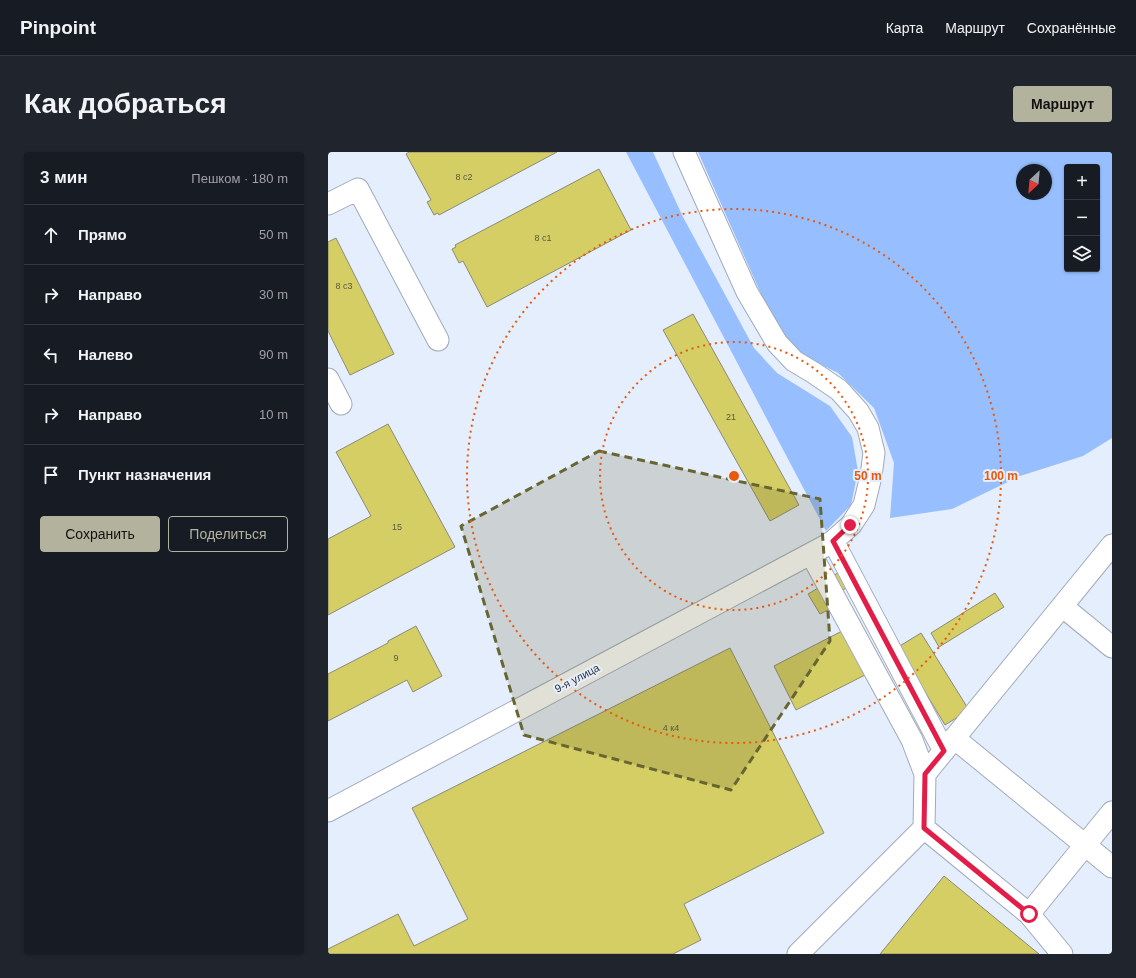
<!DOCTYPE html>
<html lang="ru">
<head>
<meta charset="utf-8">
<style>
  body { margin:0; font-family:Arial,sans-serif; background:#20242c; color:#f1f3f6 }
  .controls { position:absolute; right:12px; top:12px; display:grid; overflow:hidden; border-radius:4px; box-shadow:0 1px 3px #0004 }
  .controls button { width:36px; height:36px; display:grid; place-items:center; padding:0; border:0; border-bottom:1px solid #363941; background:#171b24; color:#f1f3f6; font:20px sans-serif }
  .compass { position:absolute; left:688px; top:12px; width:36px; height:36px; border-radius:50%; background:#171b24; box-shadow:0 1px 3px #0004; rotate:206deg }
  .stop { position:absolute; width:12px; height:12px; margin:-9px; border:3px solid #e11d48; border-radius:50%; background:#fff }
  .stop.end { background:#e11d48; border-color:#fff; box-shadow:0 1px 4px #0008 }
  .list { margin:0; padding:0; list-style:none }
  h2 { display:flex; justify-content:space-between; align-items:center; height:52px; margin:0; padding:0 16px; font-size:17px }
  h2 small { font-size:13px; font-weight:400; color:#9ea1a6 }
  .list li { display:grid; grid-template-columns:26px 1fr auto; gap:12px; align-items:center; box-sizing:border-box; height:60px; padding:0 16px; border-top:1px solid #363941 }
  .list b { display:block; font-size:15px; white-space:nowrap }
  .list em { font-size:13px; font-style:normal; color:#9ea1a6 }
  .actions { display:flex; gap:8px; padding:12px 16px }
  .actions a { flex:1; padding:9px 0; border:1px solid #b3b39d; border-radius:4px; text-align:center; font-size:14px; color:#b3b39d }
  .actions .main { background:#b3b39d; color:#111 }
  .icon { flex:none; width:22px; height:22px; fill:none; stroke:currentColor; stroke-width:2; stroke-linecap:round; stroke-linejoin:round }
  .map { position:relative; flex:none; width:784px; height:802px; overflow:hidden; border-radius:4px }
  header { display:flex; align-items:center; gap:24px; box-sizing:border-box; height:56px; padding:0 20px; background:#171b24; border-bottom:1px solid #363941 }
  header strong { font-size:19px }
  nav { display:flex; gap:22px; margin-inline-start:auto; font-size:14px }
  .intro { display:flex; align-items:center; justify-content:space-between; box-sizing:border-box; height:96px; padding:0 24px }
  h1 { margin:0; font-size:28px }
  .button { padding:10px 18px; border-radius:4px; background:#b3b39d; color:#111; font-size:14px; font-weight:700 }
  main { display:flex; gap:24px; padding:0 24px }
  aside { flex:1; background:#171b24; border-radius:4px; box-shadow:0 1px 3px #0004 }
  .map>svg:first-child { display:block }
</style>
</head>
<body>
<header>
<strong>Pinpoint</strong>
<nav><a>Карта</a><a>Маршрут</a><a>Сохранённые</a></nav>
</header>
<div class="intro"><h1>Как добраться</h1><a class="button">Маршрут</a></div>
<main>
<aside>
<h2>3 мин<small>Пешком · 180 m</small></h2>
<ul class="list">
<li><svg class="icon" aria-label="ahead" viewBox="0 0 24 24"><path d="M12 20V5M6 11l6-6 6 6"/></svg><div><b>Прямо</b></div><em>50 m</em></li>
<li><svg class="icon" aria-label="right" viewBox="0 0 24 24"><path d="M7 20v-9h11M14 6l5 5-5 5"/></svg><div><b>Направо</b></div><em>30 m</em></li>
<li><svg class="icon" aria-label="left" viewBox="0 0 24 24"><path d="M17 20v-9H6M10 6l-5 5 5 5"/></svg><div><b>Налево</b></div><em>90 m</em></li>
<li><svg class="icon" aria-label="right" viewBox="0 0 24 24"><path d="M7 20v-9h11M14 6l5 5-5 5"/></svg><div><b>Направо</b></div><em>10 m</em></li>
<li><svg class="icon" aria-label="arrive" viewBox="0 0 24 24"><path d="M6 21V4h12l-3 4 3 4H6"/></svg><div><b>Пункт назначения</b></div></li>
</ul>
<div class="actions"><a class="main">Сохранить</a><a>Поделиться</a></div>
</aside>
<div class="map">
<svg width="784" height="802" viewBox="0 0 784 802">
  <rect width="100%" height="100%" fill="#e5eefc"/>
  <path fill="#97bfff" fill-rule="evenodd" d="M 298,0 L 325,0 L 355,65 L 426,196 L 449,221 L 502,254 L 524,285 L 530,319 L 523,353 L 498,379 Z
    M 370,0 L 784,0 L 784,286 L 755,304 L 692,324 L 624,357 L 562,366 L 566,311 L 546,256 L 510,221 L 474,203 L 445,169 ZM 739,15 L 769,15 L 769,117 L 739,117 ZM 694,18 L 718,18 L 718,42 L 694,42 Z"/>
  <path fill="#d4ce65" stroke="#8a8a78" d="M 81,0 L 229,0 L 111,63 L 110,61 L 106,63 L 99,50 L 103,48 L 78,2 Z
    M 271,17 L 303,78 L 159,155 L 135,109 L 131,111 L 124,97 L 128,95 L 127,93 Z
    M 8,86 L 66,202 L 22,223 L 0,179 L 0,90 Z
    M 365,162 L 471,353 L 442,369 L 335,178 Z
    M 60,272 L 127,395 L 0,463 L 0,387 L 43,364 L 8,300 Z
    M 511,420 L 520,435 L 513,439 L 505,424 Z
    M 490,436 L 502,457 L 492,462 L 480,442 Z
    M 667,441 L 676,455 L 611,495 L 603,481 Z
    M 88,474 L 114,524 L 85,540 L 79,528 L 0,569 L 0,522 L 60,491 L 60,489 Z
    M 514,479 L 537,523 L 468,558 L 446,514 Z
    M 593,481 L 641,558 L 617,573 L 570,495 Z
    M 402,496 L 496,681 L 356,752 L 373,788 L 345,802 L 0,802 L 0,797 L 70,762 L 86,794 L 140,767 L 84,656 Z
    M 616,724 L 711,802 L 552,802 Z"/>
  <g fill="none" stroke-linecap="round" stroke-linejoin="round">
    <g stroke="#a0aaba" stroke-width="23">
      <path id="minor" d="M 0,52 L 30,37 L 110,188
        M 0,227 L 13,252
        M 505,389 L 616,599
        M 483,402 L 584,588 L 597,622 L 596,676 L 701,762 L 734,802
        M 734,454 L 784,495
        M 626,586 L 784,715
        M 597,622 L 784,393
        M 0,659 L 499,393 L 505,389 L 523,373 L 536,353 L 543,324 L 546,301 L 540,276 L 530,259 L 511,238 L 486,221 L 466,209 L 449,191 L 419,140 L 356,0
        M 701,762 L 784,660
        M 470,802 L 596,676"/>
    </g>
    <use href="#minor" stroke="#fff" stroke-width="21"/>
  </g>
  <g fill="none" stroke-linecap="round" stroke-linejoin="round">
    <path stroke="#e11d48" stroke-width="5" d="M 522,373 L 505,389 L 616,599 L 597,622 L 596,676 L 701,762"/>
  </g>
  <path fill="#676531" fill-opacity="0.2" stroke="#676531" stroke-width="3" stroke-dasharray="8 5" stroke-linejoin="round" d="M 271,299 L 492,347 L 502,489 L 403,638 L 196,583 L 133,374 Z"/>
  <g fill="none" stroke="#e8590c" stroke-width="2" stroke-dasharray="2 4">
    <circle cx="406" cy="324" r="134"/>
    <circle cx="406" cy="324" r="267"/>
  </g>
  <g text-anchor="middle" stroke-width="4" stroke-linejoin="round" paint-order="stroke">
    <g font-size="9" fill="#595a45">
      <text x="136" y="28">8 с2</text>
      <text x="215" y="89">8 с1</text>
      <text x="16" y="137">8 с3</text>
      <text x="403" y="268">21</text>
      <text x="69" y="378">15</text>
      <text x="68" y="509">9</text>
      <text x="343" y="579">4 к4</text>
    </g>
    <g font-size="11" fill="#30343a" stroke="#e5eefc">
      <text transform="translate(249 526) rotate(-28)" y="4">9-я улица</text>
    </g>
  </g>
  <circle cx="406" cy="324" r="6" fill="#e8590c" stroke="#e5eefc" stroke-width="2"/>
  <g font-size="12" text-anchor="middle" font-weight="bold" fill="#e8590c" stroke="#e5eefc" stroke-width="4" stroke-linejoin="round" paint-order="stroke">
    <text x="540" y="328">50 m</text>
    <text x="673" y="328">100 m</text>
  </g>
</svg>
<div class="controls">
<button>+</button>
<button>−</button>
<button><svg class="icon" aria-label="layers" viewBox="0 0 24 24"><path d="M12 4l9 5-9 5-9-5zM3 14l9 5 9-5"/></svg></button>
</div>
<svg class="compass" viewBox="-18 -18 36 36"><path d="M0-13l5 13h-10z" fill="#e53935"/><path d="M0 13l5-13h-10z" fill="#9ea1a6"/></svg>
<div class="stop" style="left:701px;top:762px"></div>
<div class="stop end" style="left:522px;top:373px"></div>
</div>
</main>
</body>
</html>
